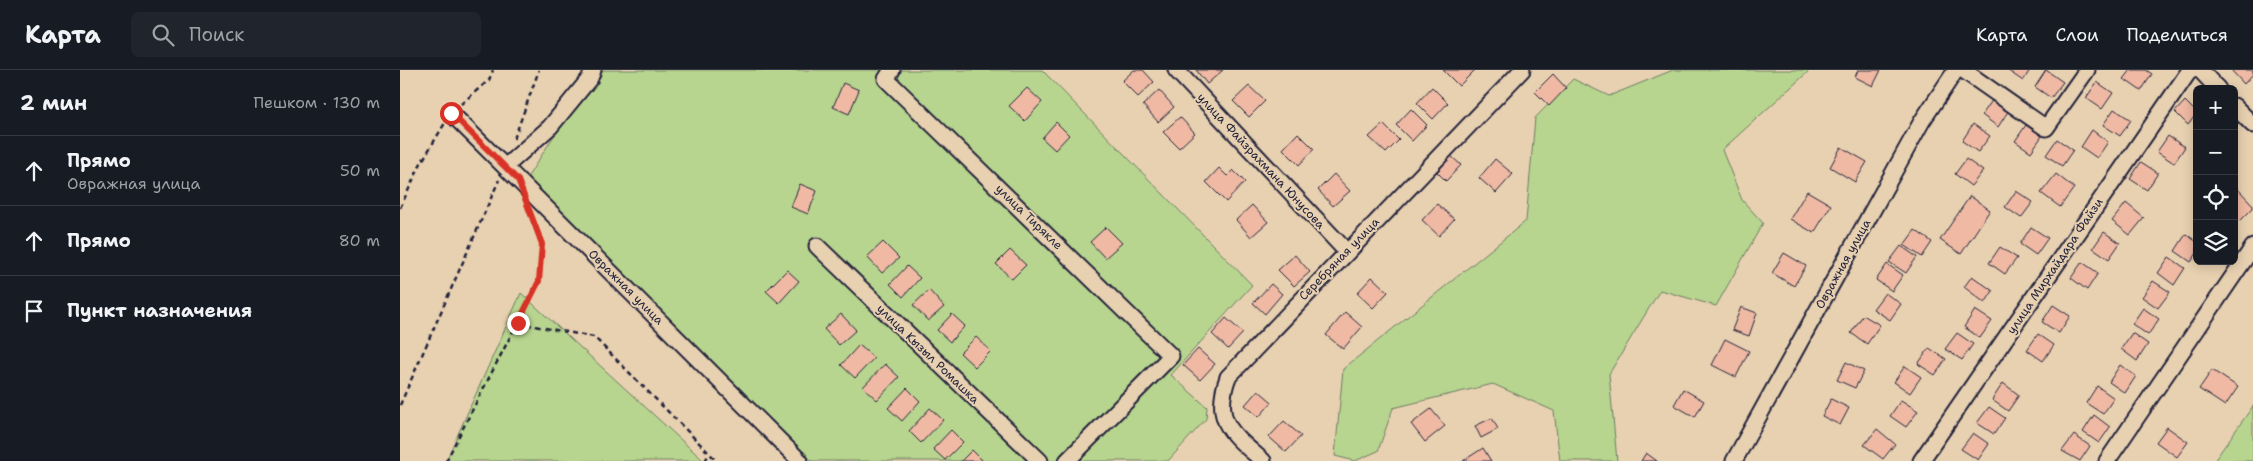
<!DOCTYPE html>
<html lang="ru">
<head>
<meta charset="utf-8">
<style>
  body { margin:0; font-family:"Shantell Sans",sans-serif; background:#20242c; color:#f1f3f6 }
  .controls { position:absolute; right:15px; top:15px; display:grid; overflow:hidden; border-radius:8px; box-shadow:0 2px 12px #0003 }
  .controls button { width:45px; height:45px; display:grid; place-items:center; padding:0; border:0; border-bottom:1px solid #363941; background:#171b24; color:#f1f3f6; font:25px sans-serif }
  .stop { position:absolute; width:15px; height:15px; margin:-11px; border:4px solid #d93025; border-radius:50%; background:#fff }
  .stop.end { background:#d93025; border-color:#fff; box-shadow:0 1px 5px #0008 }
  .list { margin:0; padding:0; list-style:none }
  h2 { display:flex; justify-content:space-between; align-items:center; height:65px; margin:0; padding:0 20px; font-size:21px }
  h2 small { font-size:16px; font-weight:400; color:#9ea1a6 }
  .list li { display:grid; grid-template-columns:32px 1fr auto; gap:15px; align-items:center; box-sizing:border-box; height:70px; padding:0 20px; border-top:1px solid #363941 }
  .list b { display:block; font-size:19px; white-space:nowrap }
  .list p { margin:0; font-size:16px; white-space:nowrap; color:#9ea1a6 }
  .list em { font-size:16px; font-style:normal; color:#9ea1a6 }
  .icon { flex:none; width:28px; height:28px; fill:none; stroke:currentColor; stroke-width:2; stroke-linecap:round; stroke-linejoin:round }
  .map { position:relative; flex:none; width:1853px; height:391px; overflow:hidden }
  header { display:flex; align-items:center; gap:30px; box-sizing:border-box; height:70px; padding:0 25px; background:#171b24; border-bottom:1px solid #363941 }
  header strong { font-size:24px }
  nav { display:flex; gap:28px; margin-inline-start:auto; font-size:18px }
  .search { width:350px; height:45px; background:#20242c; display:flex; align-items:center; gap:12px; box-sizing:border-box; padding:0 18px; border-radius:8px; color:#9ea1a6; font-size:19px }
  main { display:flex }
  aside { flex:1; background:#171b24 }
  .map>svg:first-child { display:block }
</style>
</head>
<body>
<header>
<strong>Карта</strong>
<div class="search"><svg class="icon" aria-label="search" viewBox="0 0 24 24"><circle cx="10" cy="10" r="6"/><path d="M15 15l6 6"/></svg>Поиск</div>
<nav><a>Карта</a><a>Слои</a><a>Поделиться</a></nav>
</header>
<main>
<aside>
<h2>2 мин<small>Пешком · 130 m</small></h2>
<ul class="list">
<li><svg class="icon" aria-label="ahead" viewBox="0 0 24 24"><path d="M12 20V5M6 11l6-6 6 6"/></svg><div><b>Прямо</b><p>Овражная улица</p></div><em>50 m</em></li>
<li><svg class="icon" aria-label="ahead" viewBox="0 0 24 24"><path d="M12 20V5M6 11l6-6 6 6"/></svg><div><b>Прямо</b></div><em>80 m</em></li>
<li><svg class="icon" aria-label="arrive" viewBox="0 0 24 24"><path d="M6 21V4h12l-3 4 3 4H6"/></svg><div><b>Пункт назначения</b></div></li>
</ul>
</aside>
<div class="map">
<svg width="1853" height="391" viewBox="0 0 1853 391">
  <rect width="100%" height="100%" fill="#e8d1b1"/>
  <filter id="ink" filterUnits="userSpaceOnUse"><feTurbulence type="fractalNoise" baseFrequency=".02" numOctaves="2"/><feDisplacementMap in="SourceGraphic" scale="10" xChannelSelector="R" yChannelSelector="G"/><feConvolveMatrix kernelMatrix="1 2 1 2 8 2 1 2 1" color-interpolation-filters="sRGB"/></filter>
  <g filter="url(#ink)">
    <path fill="#b7d58e" stroke="#6c7c64" d="M 196,0 L 642,0 L 852,215 L 771,305 L 807,337 L 806,349 L 768,391 L 412,391 L 127,108 Z
      M 1273,0 L 1410,0 L 1322,80 L 1342,130 L 1363,153 L 1316,236 L 1260,220 L 1209,304 L 1217,391 L 1160,391 L 1154,341 L 1093,314 L 993,338 L 978,381 L 955,391 L 935,386 L 943,299 L 1126,151 L 1135,48 L 1173,9 L 1209,26 Z
      M 121,223 L 304,391 L 46,391 Z
      M 1853,336 L 1853,391 L 1814,391 Z"/>
    <path fill="#efb9a3" stroke="#22223b" d="M 734,0 L 743,0 L 754,12 L 738,27 L 722,11 Z
      M 796,0 L 823,0 L 807,14 Z
      M 1043,0 L 1075,0 L 1059,16 Z
      M 1458,0 L 1481,0 L 1473,16 L 1455,7 Z
      M 1607,0 L 1630,0 L 1623,11 Z
      M 1646,0 L 1663,12 L 1651,28 L 1635,17 Z
      M 1731,0 L 1746,0 L 1752,4 L 1741,21 L 1724,9 Z
      M 1831,0 L 1853,0 L 1853,4 L 1844,14 Z
      M 1153,4 L 1166,18 L 1149,36 L 1135,22 Z
      M 1697,12 L 1713,23 L 1702,39 L 1686,28 Z
      M 443,13 L 459,20 L 449,44 L 433,37 Z
      M 849,16 L 865,31 L 849,47 L 833,31 Z
      M 1032,17 L 1048,33 L 1033,49 L 1017,33 Z
      M 627,18 L 642,32 L 625,51 L 609,36 Z
      M 759,20 L 774,37 L 758,52 L 743,35 Z
      M 1593,29 L 1609,40 L 1598,57 L 1582,45 Z
      M 1785,31 L 1797,43 L 1788,55 L 1775,42 Z
      M 1011,39 L 1027,55 L 1012,71 L 996,55 Z
      M 1714,39 L 1731,50 L 1720,66 L 1703,55 Z
      M 780,47 L 795,63 L 779,78 L 763,62 Z
      M 656,52 L 669,65 L 655,80 L 642,68 Z
      M 983,54 L 999,70 L 986,83 L 969,67 Z
      M 1573,54 L 1590,66 L 1578,82 L 1562,71 Z
      M 1626,55 L 1642,66 L 1631,82 L 1615,71 Z
      M 1692,60 L 1708,72 L 1697,88 L 1681,77 Z
      M 898,63 L 914,79 L 899,95 L 883,79 Z
      M 1768,66 L 1785,77 L 1774,93 L 1757,82 Z
      M 1657,69 L 1673,80 L 1662,96 L 1646,85 Z
      M 1441,77 L 1467,92 L 1455,112 L 1430,97 Z
      M 1051,86 L 1061,95 L 1046,111 L 1037,102 Z
      M 1095,89 L 1113,104 L 1096,123 L 1079,108 Z
      M 1566,89 L 1583,101 L 1571,116 L 1555,104 Z
      M 1741,92 L 1758,103 L 1747,120 L 1730,109 Z
      M 819,98 L 827,106 L 833,100 L 845,112 L 826,132 L 806,112 Z
      M 934,104 L 950,121 L 933,136 L 918,120 Z
      M 1656,104 L 1674,118 L 1660,137 L 1641,123 Z
      M 400,114 L 417,121 L 408,144 L 391,137 Z
      M 1836,117 L 1853,135 L 1853,138 L 1840,151 L 1834,146 Z
      M 1407,121 L 1431,135 L 1414,163 L 1390,149 Z
      M 1616,121 L 1633,132 L 1621,148 L 1605,137 Z
      M 1570,126 L 1590,140 L 1561,184 L 1540,170 Z
      M 1726,133 L 1744,148 L 1730,165 L 1712,151 Z
      M 1037,134 L 1054,149 L 1039,166 L 1022,150 Z
      M 852,135 L 868,152 L 851,167 L 836,150 Z
      M 706,157 L 722,173 L 705,188 L 690,172 Z
      M 1631,157 L 1648,168 L 1636,185 L 1620,174 Z
      M 1515,160 L 1532,172 L 1522,187 L 1504,175 Z
      M 1704,162 L 1720,173 L 1709,189 L 1693,178 Z
      M 1786,164 L 1797,172 L 1797,183 L 1791,192 L 1775,181 Z
      M 483,172 L 499,188 L 482,203 L 467,187 Z
      M 1501,176 L 1517,187 L 1506,203 L 1489,192 Z
      M 1600,177 L 1617,188 L 1605,204 L 1589,193 Z
      M 610,180 L 626,195 L 612,209 L 596,194 Z
      M 1384,183 L 1406,196 L 1394,216 L 1372,203 Z
      M 895,185 L 910,202 L 894,216 L 878,200 Z
      M 1769,187 L 1785,198 L 1774,215 L 1758,203 Z
      M 1682,192 L 1698,203 L 1687,220 L 1671,208 Z
      M 1487,194 L 1503,205 L 1492,221 L 1476,210 Z
      M 507,196 L 520,208 L 503,227 L 490,214 Z
      M 387,200 L 399,211 L 379,233 L 366,221 Z
      M 1572,206 L 1593,221 L 1585,233 L 1564,217 Z
      M 972,207 L 988,222 L 973,238 L 957,223 Z
      M 1753,211 L 1770,222 L 1758,238 L 1742,227 Z
      M 871,214 L 882,224 L 865,244 L 853,233 Z
      M 529,220 L 544,237 L 528,251 L 513,235 Z
      M 1485,223 L 1501,234 L 1490,250 L 1473,239 Z
      M 1653,235 L 1670,246 L 1659,263 L 1642,252 Z
      M 1341,237 L 1357,243 L 1349,266 L 1332,260 Z
      M 1743,238 L 1759,249 L 1748,265 L 1732,254 Z
      M 1575,240 L 1592,251 L 1580,268 L 1564,257 Z
      M 945,242 L 962,257 L 943,279 L 926,265 Z
      M 441,244 L 456,260 L 439,275 L 424,259 Z
      M 552,244 L 565,256 L 550,272 L 537,260 Z
      M 1463,245 L 1480,255 L 1467,274 L 1451,263 Z
      M 826,248 L 843,263 L 828,279 L 812,264 Z
      M 1557,263 L 1573,274 L 1562,290 L 1545,279 Z
      M 1732,263 L 1748,274 L 1737,291 L 1721,279 Z
      M 1638,264 L 1654,275 L 1643,291 L 1627,280 Z
      M 576,267 L 591,281 L 575,297 L 560,283 Z
      M 1325,269 L 1349,281 L 1336,307 L 1312,295 Z
      M 459,275 L 474,288 L 455,308 L 441,295 Z
      M 1529,278 L 1546,289 L 1535,305 L 1518,294 Z
      M 798,279 L 815,294 L 800,310 L 783,295 Z
      M 1446,292 L 1464,301 L 1455,318 L 1437,310 Z
      M 485,294 L 499,307 L 477,330 L 463,317 Z
      M 1720,295 L 1736,306 L 1725,323 L 1709,312 Z
      M 1505,296 L 1521,307 L 1510,323 L 1494,312 Z
      M 1812,300 L 1838,317 L 1825,336 L 1799,319 Z
      M 1603,313 L 1619,325 L 1608,341 L 1592,330 Z
      M 1697,316 L 1714,328 L 1703,344 L 1686,333 Z
      M 507,318 L 520,331 L 502,351 L 488,338 Z
      M 1283,319 L 1304,331 L 1295,347 L 1274,335 Z
      M 858,320 L 872,332 L 859,347 L 845,335 Z
      M 1431,329 L 1449,338 L 1440,355 L 1422,346 Z
      M 1501,330 L 1518,341 L 1506,357 L 1490,346 Z
      M 1589,337 L 1605,348 L 1594,364 L 1577,353 Z
      M 530,338 L 543,350 L 521,373 L 509,361 Z
      M 1031,339 L 1045,356 L 1025,372 L 1011,354 Z
      M 1694,345 L 1710,357 L 1699,373 L 1683,362 Z
      M 1092,348 L 1098,359 L 1081,368 L 1075,356 Z
      M 884,351 L 901,366 L 886,382 L 869,367 Z
      M 1767,357 L 1788,372 L 1777,387 L 1756,372 Z
      M 1477,359 L 1495,374 L 1483,389 L 1464,375 Z
      M 551,360 L 563,372 L 545,390 L 533,379 Z
      M 1573,363 L 1589,374 L 1578,390 L 1561,379 Z
      M 1674,365 L 1690,376 L 1680,391 L 1662,381 Z
      M 1083,378 L 1091,391 L 1063,391 Z
      M 572,380 L 583,391 L 561,391 Z
      M 1246,383 L 1257,391 L 1241,391 Z"/>
    <g fill="none" stroke-linecap="round" stroke-linejoin="round">
      <g stroke="#22223b" stroke-width="19">
        <path id="minor" d="M 492,0 L 486,9 L 771,286 L 667,391
          M 776,0 L 946,181
          M 1563,0 L 1646,58 L 1687,0
          M 1800,0 L 1818,19
          M 1834,36 L 1853,55
          M 51,43 L 400,391
          M 105,97 L 150,57 L 190,8 L 193,0
          M 417,176 L 640,391
          M 863,391 C 832,364 812,351 828,307 L 1122,0
          M 1334,391 L 1522,51 L 1556,0
          M 1521,391 L 1790,0
          M 1707,391 L 1853,177"/>
      </g>
      <path stroke="#22223b" stroke-width="2.5" stroke-dasharray="5 4" stroke-linecap="butt" d="M 61,34 L 89,10 L 93,0
        M 114,69 L 139,0
        M 0,138 L 21,93 L 45,53
        M 118,253 L 194,267 L 317,391
        M 0,335 L 99,110
        M 46,391 L 139,211 L 142,174 L 130,143
        M 305,391 L 309,384"/>
      <use href="#minor" stroke="#e8d1b1" stroke-width="15"/>
    </g>
  </g>
  <g fill="none" stroke-linecap="round" stroke-linejoin="round" filter="url(#ink)">
    <path stroke="#d93025" stroke-width="6" d="M 51,43 L 118,110 L 142,174 L 139,211 L 118,253"/>
  </g>
  <g text-anchor="middle" stroke-width="4" stroke-linejoin="round" paint-order="stroke">
    <g font-size="12" fill="#22223b" stroke="#e8d1b1">
      <text transform="translate(861 91) rotate(47)" y="4">улица Файзрахмана Юнусова</text>
      <text transform="translate(629 147) rotate(44)" y="4">улица Тирякле</text>
      <text transform="translate(939 189) rotate(-46)" y="4">Серебряная улица</text>
      <text transform="translate(1443 194) rotate(-61)" y="4">Овражная улица</text>
      <text transform="translate(1655 196) rotate(-56)" y="4">улица Мирхайдара Файзи</text>
      <text transform="translate(226 217) rotate(45)" y="4">Овражная улица</text>
      <text transform="translate(528 284) rotate(44)" y="4">улица Кызыл Ромашка</text>
    </g>
  </g>
</svg>
<div class="controls">
<button>+</button>
<button>−</button>
<button><svg class="icon" aria-label="locate" viewBox="0 0 24 24"><circle cx="12" cy="12" r="6"/><path d="M12 2v4M12 18v4M2 12h4M18 12h4"/></svg></button>
<button><svg class="icon" aria-label="layers" viewBox="0 0 24 24"><path d="M12 4l9 5-9 5-9-5zM3 14l9 5 9-5"/></svg></button>
</div>
<div class="stop" style="left:51px;top:43px"></div>
<div class="stop end" style="left:118px;top:253px"></div>
</div>
</main>
</body>
</html>
